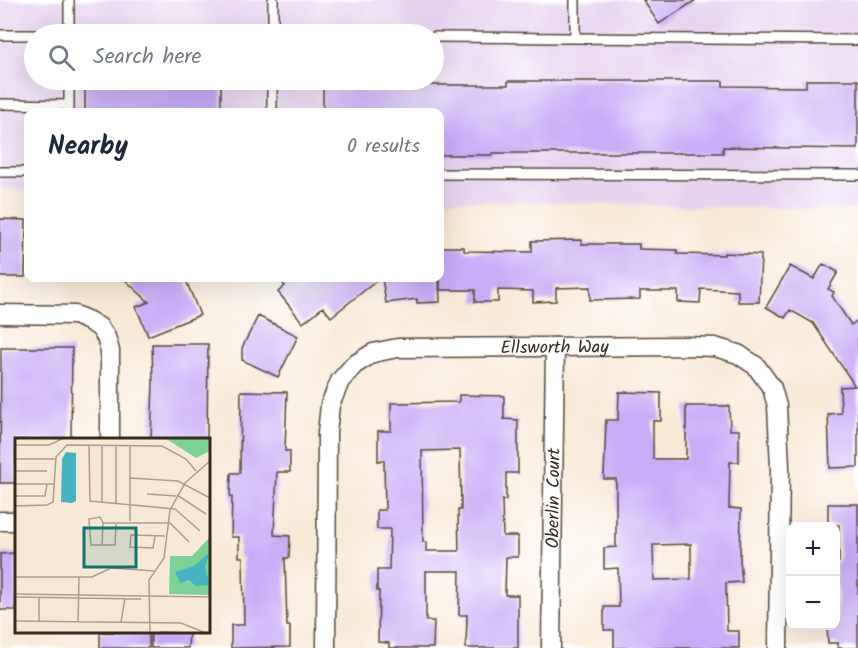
<!DOCTYPE html>
<html lang="en">
<head>
<meta charset="utf-8">
<style>
  body { margin:0; font-family:Kalam,sans-serif; background:#f2f2f3; color:#1f2937 }
  .controls { position:absolute; right:18px; bottom:18px; display:grid; overflow:hidden; border-radius:12px; box-shadow:0 6px 24px #0002 }
  .controls button { width:54px; height:54px; display:grid; place-items:center; padding:0; border:0; border-bottom:2px solid #e0e1e3; background:#fff; color:#1f2937; font:30px sans-serif }
  .list { margin:0; padding:0; list-style:none }
  h2 { display:flex; justify-content:space-between; align-items:center; height:78px; margin:0; padding:0 24px; font-size:26px }
  h2 small { font-size:20px; font-weight:400; color:#747a83 }
  .icon { flex:none; width:33px; height:33px; fill:none; stroke:currentColor; stroke-width:2; stroke-linecap:round; stroke-linejoin:round }
  .map { position:relative; flex:none; width:858px; height:648px; overflow:hidden }
  .search { position:absolute; background:#fff; box-shadow:0 6px 24px #0002; left:24px; top:24px; width:420px; height:66px; display:flex; align-items:center; gap:15px; box-sizing:border-box; padding:0 21px; border-radius:33px; color:#747a83; font-size:22px }
  .panel { position:absolute; background:#fff; box-shadow:0 6px 24px #0002; left:24px; top:108px; width:420px; height:174px; border-radius:12px }
  .map>svg:first-child { display:block }
</style>
</head>
<body>
<div class="map">
<svg width="858" height="648" viewBox="0 0 858 648">
  <rect width="100%" height="100%" fill="#fff"/>
  <filter id="ink" filterUnits="userSpaceOnUse"><feTurbulence type="fractalNoise" baseFrequency=".0167" numOctaves="2"/><feDisplacementMap in="SourceGraphic" scale="12" xChannelSelector="R" yChannelSelector="G"/><feConvolveMatrix kernelMatrix="1 2 1 2 8 2 1 2 1" color-interpolation-filters="sRGB"/></filter>
  <filter id="wash" filterUnits="userSpaceOnUse"><feTurbulence type="fractalNoise" baseFrequency=".008" numOctaves="4" result="noise"/><feDisplacementMap in="SourceGraphic" scale="24" xChannelSelector="R" yChannelSelector="G"/><feGaussianBlur stdDeviation="1.35" result="paint"/><feColorMatrix in="noise" values="0 0 0 0 0 0 0 0 0 0 0 0 0 0 0 0 0 1.4 0 .05"/><feComposite in="paint" operator="in"/></filter>
  <g filter="url(#wash)">
    <rect width="100%" height="100%" fill="#f8e9d7"/>
    <path fill="#e6d3f0" fill-rule="evenodd" d="M 0,0 L 858,0 L 858,210 L 440,200 L 440,112 L 28,112 L 28,190 L 0,189 ZM 34,34 L 434,34 L 434,80 L 34,80 Z"/>
    <g id="blocks">
      <path fill="#c7acf6" fill-rule="evenodd" d="M 643,0 L 696,0 L 659,24 Z
        M 85,80 L 221,80 L 221,112 L 85,112 Z
        M 806,80 L 858,80 L 858,149 L 723,147 L 723,153 L 492,153 L 492,155 L 440,155 L 440,112 L 323,112 L 323,83 L 383,83 L 383,85 L 508,85 L 508,81 L 723,81 L 723,86 L 806,87 Z
        M 0,219 L 26,220 L 25,277 L 0,277 Z
        M 582,240 L 582,244 L 639,244 L 639,249 L 677,250 L 677,254 L 724,255 L 724,253 L 761,255 L 759,302 L 738,302 L 738,291 L 701,289 L 700,303 L 678,302 L 678,291 L 640,291 L 640,299 L 590,300 L 590,287 L 556,288 L 556,301 L 533,302 L 533,291 L 498,290 L 498,302 L 475,302 L 475,290 L 440,290 L 440,247 L 464,247 L 464,251 L 532,252 L 532,241 Z
        M 823,264 L 838,272 L 828,289 L 834,292 L 832,296 L 851,325 L 858,320 L 858,467 L 830,468 L 828,414 L 841,413 L 840,387 L 855,386 L 813,323 L 790,310 L 785,318 L 766,307 L 790,266 L 814,279 Z
        M 123,278 L 185,278 L 200,315 L 148,336 L 136,307 L 149,302 Z
        M 278,278 L 380,278 L 331,317 L 323,307 L 303,323 L 278,292 L 285,286 Z
        M 382,278 L 439,278 L 440,302 L 417,303 L 417,299 L 386,303 Z
        M 258,316 L 298,336 L 278,377 L 242,360 L 242,348 Z
        M 152,344 L 208,344 L 207,440 L 151,440 L 153,383 Z
        M 1,348 L 72,348 L 71,440 L 16,440 L 16,483 L 0,483 Z
        M 241,391 L 287,392 L 285,451 L 290,451 L 290,472 L 277,472 L 274,535 L 290,536 L 289,558 L 285,558 L 287,626 L 290,626 L 290,647 L 231,648 L 231,625 L 244,625 L 243,557 L 239,557 L 239,537 L 231,537 L 232,497 L 230,497 L 231,473 L 240,473 Z
        M 619,392 L 661,393 L 661,421 L 653,421 L 653,459 L 686,459 L 686,406 L 729,406 L 730,430 L 739,430 L 739,462 L 730,462 L 729,508 L 741,509 L 740,560 L 742,582 L 726,583 L 727,631 L 739,631 L 739,648 L 614,648 L 614,630 L 604,630 L 604,607 L 619,607 L 618,568 L 604,569 L 604,548 L 616,547 L 616,479 L 604,479 L 606,420 L 618,420 ZM 691,544 L 691,579 L 654,580 L 653,545 Z
        M 459,395 L 504,396 L 504,419 L 518,420 L 518,473 L 506,473 L 506,500 L 502,500 L 503,536 L 518,536 L 518,557 L 506,557 L 505,595 L 518,595 L 518,648 L 466,648 L 467,615 L 459,615 L 460,571 L 426,571 L 426,621 L 434,621 L 433,648 L 389,648 L 389,643 L 378,642 L 379,591 L 377,591 L 377,570 L 389,570 L 390,529 L 377,529 L 377,510 L 385,510 L 384,460 L 378,461 L 378,431 L 391,431 L 391,403 L 459,402 ZM 460,450 L 461,510 L 458,510 L 459,551 L 426,551 L 426,542 L 423,542 L 422,451 Z
        M 828,504 L 858,504 L 858,648 L 838,648 L 838,643 L 828,643 L 827,626 L 836,626 L 836,622 L 837,622 L 838,585 L 836,585 L 836,562 L 839,562 L 839,525 L 828,525 Z
        M 16,553 L 16,610 L 0,610 L 0,554 Z
        M 100,632 L 149,633 L 149,648 L 100,648 Z
        M 151,632 L 189,632 L 188,648 L 151,648 Z"/>
    </g>
  </g>
  <g filter="url(#ink)">
    <use href="#blocks" fill-opacity="0" stroke="#57473a" stroke-width="1.5"/>
    <g fill="none" stroke-linecap="round" stroke-linejoin="round">
      <g stroke="#57473a" stroke-width="12">
        <path id="lane" d="M 69,0 L 69,34
          M 575,0 L 575,38
          M 273,34 L 273,0
          M 0,35 L 34,35
          M 434,37 L 858,40
          M 0,104 L 69,105
          M 69,112 L 69,80
          M 272,112 L 272,80
          M 0,172 L 28,172
          M 440,174 L 858,175"/>
      </g>
      <g stroke="#57473a" stroke-width="21">
        <g id="street">
          <path d="M 0,314 L 75,315 L 89,321 L 99,327 L 106,337 L 110,351 L 110,440"/>
          <path d="M 0,521 L 16,521"/>
          <path id="s1" d="M 326,648 L 327,433 L 330,405 L 340,381 L 354,365 L 373,353 L 397,348 L 687,346 L 715,347 L 738,354 L 756,366 L 772,388 L 777,406 L 780,467 L 778,648"/>
          <path id="s2" d="M 551,648 L 555,347"/>
        </g>
      </g>
      <use href="#lane" stroke="#fff" stroke-width="9"/>
      <use href="#street" stroke="#fff" stroke-width="18"/>
    </g>
  </g>
  <g text-anchor="middle" stroke-width="6" stroke-linejoin="round" paint-order="stroke">
    <g font-size="18" fill="#3b2a1e" stroke="#fff">
      <text dy="6" stroke="none"><textPath href="#s1" startOffset="495">Ellsworth Way</textPath></text>
      <text dy="6" stroke="none"><textPath href="#s2" startOffset="150">Oberlin Court</textPath></text>
    </g>
  </g>
  <g transform="translate(15 438)">
    <rect width="195" height="195" fill="#f8e9d7"/>
    <path d="M 150,0 L 195,0 L 195,13 L 181,20 ZM 195,99 L 195,157 L 154,156 L 155,118 L 177,118 Z" fill="#7cd296"/>
    <path d="M 51,14 L 61,15 L 61,63 L 57,65 L 46,64 L 47,21 ZM 195,114 L 190,129 L 195,147 L 181,148 L 174,142 L 165,145 L 160,134 L 179,128 Z" fill="#46b4c0"/>
    <path fill="none" stroke="#ac9d8d" stroke-width="1.5" d="M 0,7 L 34,7 L 47,1M 74,7 L 75,63 L 160,71 L 185,93M 87,7 L 87,65M 115,7 L 115,83M 0,21 L 40,21M 0,33 L 32,33M 115,40 L 163,43 L 195,60M 0,46 L 40,46M 132,56 L 161,58M 162,57 L 191,76M 0,58 L 30,58 L 32,46M 101,65 L 101,7M 0,68 L 32,67 L 38,64 L 41,19 L 52,7 L 147,8 L 171,21 L 181,33M 88,85 L 155,85 L 174,104M 88,85 L 85,79 L 74,81 L 76,107 L 100,107 L 101,86M 140,98 L 138,110 L 115,109 L 116,97 L 150,98M 87,107 L 88,85M 0,139 L 77,139 L 96,130 L 139,133M 0,156 L 195,159M 0,159 L 126,161M 0,183 L 166,185 L 191,195M 24,184 L 24,160M 63,184 L 64,139M 106,184 L 110,160M 144,194 L 173,195M 34,195 L 67,195M 135,195 L 134,142 L 149,120 L 155,72 L 170,45 L 195,23"/>
    <path fill="#0f766e" fill-opacity="0.15" stroke="#0f766e" stroke-width="3" d="M 69,90 L 121,90 L 121,129 L 69,129 Z"/>
    <rect width="195" height="195" fill="none" stroke="#3b2a1e" stroke-width="3"/>
  </g>
</svg>
<div class="controls">
<button>+</button>
<button>−</button>
</div>
<div class="search"><svg class="icon" aria-label="search" viewBox="0 0 24 24"><circle cx="10" cy="10" r="6"/><path d="M15 15l6 6"/></svg>Search here</div>
<section class="panel">
<h2>Nearby<small>0 results</small></h2>
<ul class="list">
</ul>
</section>
</div>
</body>
</html>
